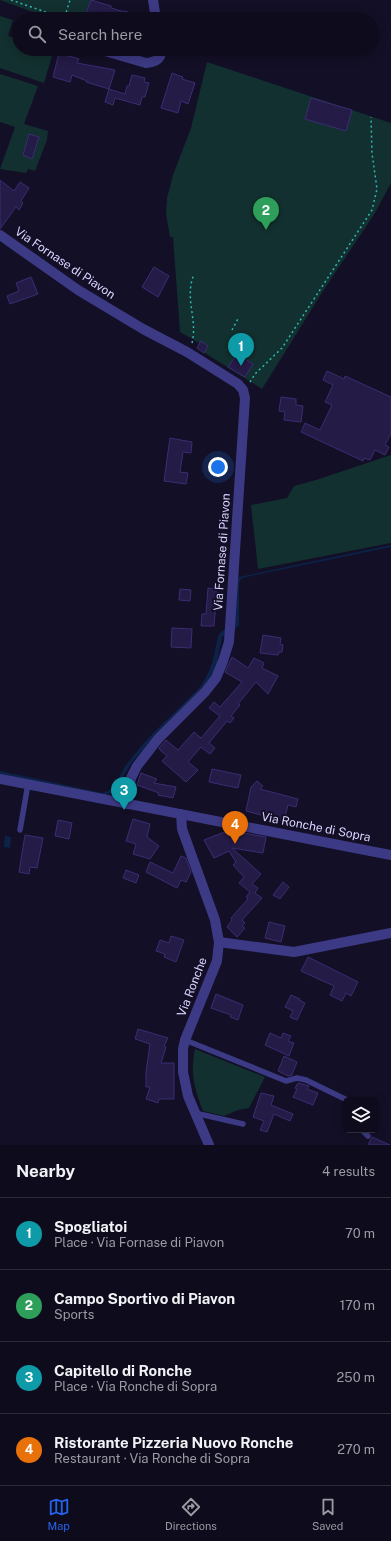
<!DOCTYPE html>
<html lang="en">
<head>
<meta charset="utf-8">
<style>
  body { margin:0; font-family:"Public Sans",sans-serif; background:#1c1929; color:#f1f3f6 }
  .controls { position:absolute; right:12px; bottom:12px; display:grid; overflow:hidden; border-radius:6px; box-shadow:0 2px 10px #0003 }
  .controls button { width:36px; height:36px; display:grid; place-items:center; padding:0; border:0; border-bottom:1px solid #2e2b3b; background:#0e0b1c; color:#f1f3f6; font:20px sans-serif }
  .you { position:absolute; left:218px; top:467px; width:14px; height:14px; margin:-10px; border:3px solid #fff; border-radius:50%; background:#1a73e8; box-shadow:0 0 0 6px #1a73e833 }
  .badge { display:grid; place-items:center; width:26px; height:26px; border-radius:50%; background:#2563eb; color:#fff; font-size:13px; font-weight:700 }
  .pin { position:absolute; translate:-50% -33px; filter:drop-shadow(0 1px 2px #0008) }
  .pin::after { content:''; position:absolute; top:21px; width:14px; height:12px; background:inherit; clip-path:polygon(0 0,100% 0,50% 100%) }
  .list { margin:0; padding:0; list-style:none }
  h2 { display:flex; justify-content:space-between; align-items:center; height:52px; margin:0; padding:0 16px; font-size:17px }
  h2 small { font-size:13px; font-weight:400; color:#9b9ba3 }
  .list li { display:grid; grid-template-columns:26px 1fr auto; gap:12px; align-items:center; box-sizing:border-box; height:72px; padding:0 16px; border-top:1px solid #2e2b3b }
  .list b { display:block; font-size:15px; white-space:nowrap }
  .list p { margin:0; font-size:13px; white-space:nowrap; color:#9b9ba3 }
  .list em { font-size:13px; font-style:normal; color:#9b9ba3 }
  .icon { flex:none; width:22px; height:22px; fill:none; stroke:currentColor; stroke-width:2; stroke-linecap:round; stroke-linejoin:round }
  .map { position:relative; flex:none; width:391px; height:1145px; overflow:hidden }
  .search { position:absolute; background:#0e0b1c; box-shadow:0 2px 10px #0003; left:12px; right:12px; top:12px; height:44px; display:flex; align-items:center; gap:10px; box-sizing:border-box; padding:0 14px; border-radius:22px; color:#9b9ba3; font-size:15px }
  .sheet { height:340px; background:#0e0b1c }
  nav { display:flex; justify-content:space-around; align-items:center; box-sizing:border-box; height:56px; border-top:1px solid #2e2b3b; background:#0e0b1c; font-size:11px; color:#9b9ba3 }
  nav a { display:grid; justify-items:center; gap:2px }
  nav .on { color:#2563eb }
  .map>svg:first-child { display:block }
</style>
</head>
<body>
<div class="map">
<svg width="391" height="1145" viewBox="0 0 391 1145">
  <rect width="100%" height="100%" fill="#130f26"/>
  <path fill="#12302f" d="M 0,0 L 91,0 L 83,19 L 52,19 Z
    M 0,16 L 13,20 L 8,36 L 19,39 L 19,49 L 54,49 L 44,83 L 0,68 Z
    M 207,62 L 391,123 L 391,183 L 375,213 L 323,291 L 262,389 L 197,348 L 199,343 L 180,332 L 173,237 L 170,237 L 166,214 L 167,198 L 173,175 L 191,128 Z
    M 0,74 L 38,86 L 24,124 L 48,131 L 47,140 L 35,171 L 28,169 L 26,173 L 0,169 L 15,127 L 0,122 Z
    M 391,455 L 391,543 L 258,569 L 251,505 L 287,498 L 294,486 L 316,480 Z
    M 195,1049 L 265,1077 L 249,1108 L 238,1110 L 224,1116 L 203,1111 C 194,1088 190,1073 195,1049 Z"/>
  <path fill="#0c2248" d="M 391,545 L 391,547 L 246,577 L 241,579 L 239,583 L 239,625 C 235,631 227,632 222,637 L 216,668 L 209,680 L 132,762 L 114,792 L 105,795 L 96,794 L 0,774 L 0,771 L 102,793 C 116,791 119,774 127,764 C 146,737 177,711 200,687 C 212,669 214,657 218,636 L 220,633 L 225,629 L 237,579 L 239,577 Z
    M 5,836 L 11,837 L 10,848 L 4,847 Z"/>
  <path fill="#241b47" stroke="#3b2d73" d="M 91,0 L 111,6 L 111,8 L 125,12 L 125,11 L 146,18 L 146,19 L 116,19 L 108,17 L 107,19 L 84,19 Z
    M 59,53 L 79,59 L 77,63 L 115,70 L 109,89 L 86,82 L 87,81 L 72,75 L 70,82 L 53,77 Z
    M 172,73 L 183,77 L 182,79 L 195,83 L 188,104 L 181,101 L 178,113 L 161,108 Z
    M 132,75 L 145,78 L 144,82 L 149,83 L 145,97 L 142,97 L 140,105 L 115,98 L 113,105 L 105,102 L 109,89 L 125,94 L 127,86 L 129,86 Z
    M 311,98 L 352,110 L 346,131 L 305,119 Z
    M 29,134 L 39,137 L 32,159 L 23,155 Z
    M 0,180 L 14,191 L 20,182 L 29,188 L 21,201 L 23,203 L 19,210 L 16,207 L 0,229 Z
    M 154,267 L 169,276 L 158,297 L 142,287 Z
    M 31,277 L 38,294 L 10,304 L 7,296 L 19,291 L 16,283 Z
    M 201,341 L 208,346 L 204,353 L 197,348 Z
    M 237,354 L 253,364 L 245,377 L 228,367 Z
    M 327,371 L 344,379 L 345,376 L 391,397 L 391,433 L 385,445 L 389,447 L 385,455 L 375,450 L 370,460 L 364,458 L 363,461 L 301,432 L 305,423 L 320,430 L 332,405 L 325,402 L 333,385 L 323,380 Z
    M 281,397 L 296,399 L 296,405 L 303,406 L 301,422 L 284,420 L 285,412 L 279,411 Z
    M 170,438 L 192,442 L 191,453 L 183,452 L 180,472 L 188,473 L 186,484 L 164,481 Z
    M 208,588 L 216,589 L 216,592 L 219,593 L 219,602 L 216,602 L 214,626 L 201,626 L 202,614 L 206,614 Z
    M 180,589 L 191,590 L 190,601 L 179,600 Z
    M 172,628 L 192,629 L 191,648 L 171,647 Z
    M 263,635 L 281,638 L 280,644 L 283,645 L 282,652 L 279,652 L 278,655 L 260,653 Z
    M 232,657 L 248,668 L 254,658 L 264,663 L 262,668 L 278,676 L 268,694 L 256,682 L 238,704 L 240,705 L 231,716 L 234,718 L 230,723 L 227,721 L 209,743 L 215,748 L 210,754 L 201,747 L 188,762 L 198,770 L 186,782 L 162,761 L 167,756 L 160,750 L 159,748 L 166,740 L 178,750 L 194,732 L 201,738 L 220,716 L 209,708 L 214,702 L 220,707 L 242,682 L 225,672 Z
    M 212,769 L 241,775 L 238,788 L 209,782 Z
    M 141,773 L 157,779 L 154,783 L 176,787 L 173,798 L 158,795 L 159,793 L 137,785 Z
    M 257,781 L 263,786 L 260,789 L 298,799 L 296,807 L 288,805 L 284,821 L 246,811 L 251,787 Z
    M 133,819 L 150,824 L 147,837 L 159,846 L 150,859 L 133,854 L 136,844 L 126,841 Z
    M 58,820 L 72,823 L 69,839 L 55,836 Z
    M 232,831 L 266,837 L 263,853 L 232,848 L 261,874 L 252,884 L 258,888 L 255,893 L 262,898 L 242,920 L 245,923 L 242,926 L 245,928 L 237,937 L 227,927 L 232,920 L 231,918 L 248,899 L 246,897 L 250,892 L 239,883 L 244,877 L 233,865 L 236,862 L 229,851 L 214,858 L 204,840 L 222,833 Z
    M 25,835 L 43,838 L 37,868 L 30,867 L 29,874 L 19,872 Z
    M 181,856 L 186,858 L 191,872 L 186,882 L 181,880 L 177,888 L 146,872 L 150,862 L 173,873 Z
    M 126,870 L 139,875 L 136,883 L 123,878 Z
    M 283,882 L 289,887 L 280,899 L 273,895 Z
    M 269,922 L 285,926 L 281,942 L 265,938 Z
    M 171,936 L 184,940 L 176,962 L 164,957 L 165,954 L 156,951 L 160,940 L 169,943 Z
    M 308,957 L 358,982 L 351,996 L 346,993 L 342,1001 L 330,995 L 334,986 L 301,971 Z
    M 216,994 L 243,1005 L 238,1020 L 230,1017 L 231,1015 L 211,1008 Z
    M 291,995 L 300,999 L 299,1000 L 305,1003 L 297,1020 L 290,1017 L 293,1011 L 285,1007 Z
    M 138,1029 L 168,1038 L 164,1046 L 166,1047 L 161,1063 L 174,1063 L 174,1099 L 159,1099 L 158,1103 L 146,1099 L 150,1087 L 146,1087 L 146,1072 L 150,1044 L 135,1039 Z
    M 270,1033 L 281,1038 L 283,1033 L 291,1036 L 288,1041 L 294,1043 L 289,1056 L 265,1045 Z
    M 284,1056 L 297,1062 L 292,1075 L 288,1076 L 278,1071 Z
    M 298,1083 L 309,1086 L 307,1089 L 318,1093 L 313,1105 L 293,1097 L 297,1089 L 295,1088 Z
    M 261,1093 L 274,1096 L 271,1105 L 293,1114 L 290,1121 L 274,1114 L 267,1132 L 260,1130 L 264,1121 L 253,1117 Z
    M 372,1137 L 390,1145 L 368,1145 Z"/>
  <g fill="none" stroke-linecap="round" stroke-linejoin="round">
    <path stroke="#2fb8b0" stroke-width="1.5" stroke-dasharray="2 3" stroke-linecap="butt" d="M 11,0 L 60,17 L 66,13 L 70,0
      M 232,330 L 239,317
      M 192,343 C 198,319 184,299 194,274
      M 250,382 L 255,374 L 282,348 L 372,210 L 377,189 L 372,153 L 371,117"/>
    <path stroke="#3d3a85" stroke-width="5.5" d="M 20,830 L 28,784
      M 185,1040 L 286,1081 L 297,1078 L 306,1080 L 347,1100
      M 195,1113 L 243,1124
      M 362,1130 L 368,1136"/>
    <path stroke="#3d3a85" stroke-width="10" d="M 153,0 L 156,19
      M 98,49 L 146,63 C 156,62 162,59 161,49
      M 0,235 L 78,290 L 143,329 L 187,352 L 238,384 L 243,390 L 245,398 L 229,642 L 223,661 L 216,678 L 205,692 L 158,739 L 137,766 L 131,778 L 127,804
      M 0,779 L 391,855
      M 181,814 L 182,829 L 215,920 L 219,942 L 217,961 L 185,1040 L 183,1049 L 183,1072 L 188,1096 L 209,1145
      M 219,942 L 294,952 L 391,933"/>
  </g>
  <g text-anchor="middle" stroke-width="4" stroke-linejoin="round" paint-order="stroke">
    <g font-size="12" fill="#d9d4ff" stroke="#130f26">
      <text transform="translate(65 263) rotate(34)" y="4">Via Fornase di Piavon</text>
      <text transform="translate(222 552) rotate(-86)" y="4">Via Fornase di Piavon</text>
      <text transform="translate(316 827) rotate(11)" y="4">Via Ronche di Sopra</text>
      <text transform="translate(192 987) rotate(-69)" y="4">Via Ronche</text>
    </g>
  </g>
</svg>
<div class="controls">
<button><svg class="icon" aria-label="layers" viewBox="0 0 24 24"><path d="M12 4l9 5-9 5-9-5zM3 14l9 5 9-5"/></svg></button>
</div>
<div class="you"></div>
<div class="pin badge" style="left:241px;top:366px;background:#0f9aa8">1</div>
<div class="pin badge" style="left:266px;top:230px;background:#2e9e5b">2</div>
<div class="pin badge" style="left:124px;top:810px;background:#0f9aa8">3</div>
<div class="pin badge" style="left:235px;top:844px;background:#e8710a">4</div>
<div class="search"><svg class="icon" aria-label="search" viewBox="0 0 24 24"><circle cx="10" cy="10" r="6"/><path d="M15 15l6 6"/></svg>Search here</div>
</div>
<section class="sheet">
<h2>Nearby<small>4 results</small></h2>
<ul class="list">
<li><span class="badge" style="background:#0f9aa8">1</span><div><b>Spogliatoi</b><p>Place · Via Fornase di Piavon</p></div><em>70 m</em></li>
<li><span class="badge" style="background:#2e9e5b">2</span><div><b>Campo Sportivo di Piavon</b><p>Sports</p></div><em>170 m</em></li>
<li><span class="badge" style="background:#0f9aa8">3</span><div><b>Capitello di Ronche</b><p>Place · Via Ronche di Sopra</p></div><em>250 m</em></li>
<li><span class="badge" style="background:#e8710a">4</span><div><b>Ristorante Pizzeria Nuovo Ronche</b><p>Restaurant · Via Ronche di Sopra</p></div><em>270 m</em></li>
</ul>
</section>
<nav>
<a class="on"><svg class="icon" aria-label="map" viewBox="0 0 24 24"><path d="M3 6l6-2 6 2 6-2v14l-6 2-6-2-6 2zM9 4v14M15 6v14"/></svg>Map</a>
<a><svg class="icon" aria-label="directions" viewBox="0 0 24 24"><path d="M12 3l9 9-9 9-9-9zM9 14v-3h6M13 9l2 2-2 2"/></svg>Directions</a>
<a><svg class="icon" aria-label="saved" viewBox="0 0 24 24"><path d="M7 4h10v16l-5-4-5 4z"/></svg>Saved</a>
</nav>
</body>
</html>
